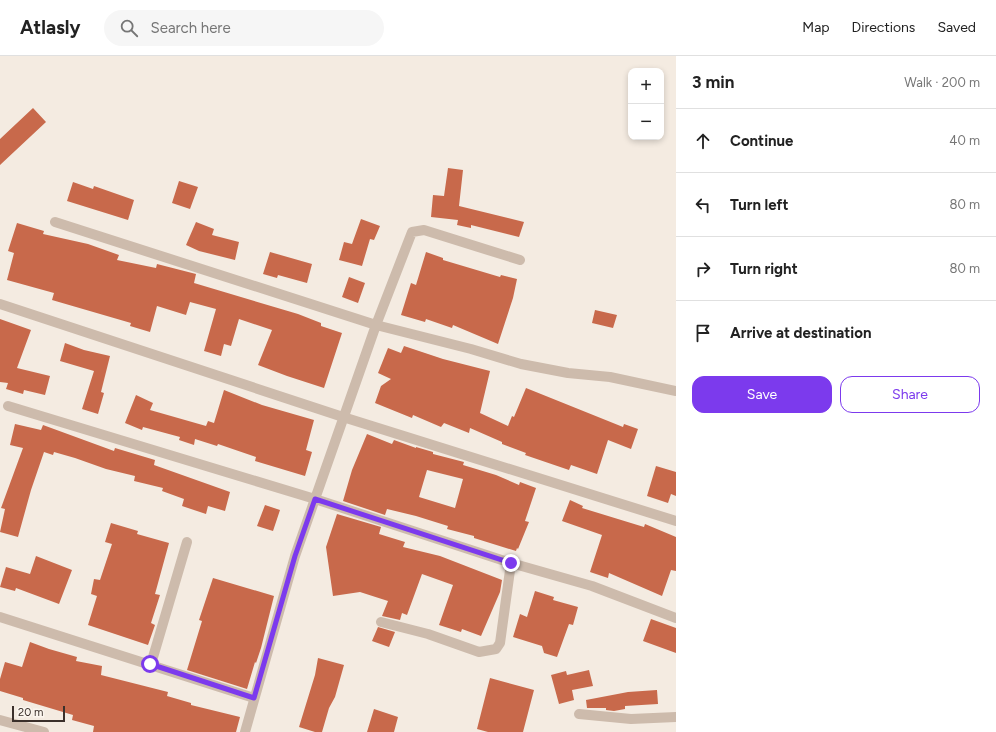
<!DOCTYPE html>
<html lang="en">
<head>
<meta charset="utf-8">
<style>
  body { margin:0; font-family:Figtree,sans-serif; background:#f6f6f6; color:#222 }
  .controls { position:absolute; right:12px; top:12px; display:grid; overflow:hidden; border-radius:8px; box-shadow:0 2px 6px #0003 }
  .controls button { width:36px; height:36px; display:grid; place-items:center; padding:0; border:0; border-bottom:1px solid #e0e0e0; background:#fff; color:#222; font:20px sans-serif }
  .scale { position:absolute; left:12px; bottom:10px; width:53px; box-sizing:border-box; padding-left:4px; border:2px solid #3b302b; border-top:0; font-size:11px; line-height:14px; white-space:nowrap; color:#3b302b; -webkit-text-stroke:3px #fbf5ee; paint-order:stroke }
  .stop { position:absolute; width:12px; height:12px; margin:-9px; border:3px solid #7c3aed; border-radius:50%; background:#fff }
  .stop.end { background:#7c3aed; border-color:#fff; box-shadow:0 1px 4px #0008 }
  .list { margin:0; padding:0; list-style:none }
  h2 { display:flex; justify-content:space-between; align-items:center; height:52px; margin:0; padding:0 16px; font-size:17px }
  h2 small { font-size:13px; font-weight:400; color:#767676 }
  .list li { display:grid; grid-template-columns:26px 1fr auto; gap:12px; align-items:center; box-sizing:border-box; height:64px; padding:0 16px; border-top:1px solid #e0e0e0 }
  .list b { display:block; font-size:15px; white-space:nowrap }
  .list em { font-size:13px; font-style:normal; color:#767676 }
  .actions { display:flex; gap:8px; padding:12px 16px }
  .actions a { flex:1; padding:9px 0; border:1px solid #7c3aed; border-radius:12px; text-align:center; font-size:14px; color:#7c3aed }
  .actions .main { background:#7c3aed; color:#fff }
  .icon { flex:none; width:22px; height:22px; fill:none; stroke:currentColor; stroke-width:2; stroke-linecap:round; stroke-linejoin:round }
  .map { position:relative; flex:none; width:676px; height:676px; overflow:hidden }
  header { display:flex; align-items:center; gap:24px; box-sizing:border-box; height:56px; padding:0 20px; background:#fff; border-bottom:1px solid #e0e0e0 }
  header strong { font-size:19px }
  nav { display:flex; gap:22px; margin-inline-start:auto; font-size:14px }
  .search { width:280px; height:36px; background:#f6f6f6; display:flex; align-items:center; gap:10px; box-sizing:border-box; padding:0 14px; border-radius:22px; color:#767676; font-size:15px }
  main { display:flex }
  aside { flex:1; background:#fff }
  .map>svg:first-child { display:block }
</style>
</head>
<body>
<header>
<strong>Atlasly</strong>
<div class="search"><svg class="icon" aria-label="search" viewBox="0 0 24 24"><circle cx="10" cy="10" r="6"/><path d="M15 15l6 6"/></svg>Search here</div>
<nav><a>Map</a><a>Directions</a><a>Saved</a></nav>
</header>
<main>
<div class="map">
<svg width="676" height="676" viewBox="0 0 676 676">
  <rect width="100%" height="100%" fill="#f4ebe1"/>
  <path fill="#c8694b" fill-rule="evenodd" d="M 33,52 L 46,66 L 0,109 L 0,83 Z
    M 448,112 L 463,114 L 459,150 L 524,166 L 519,181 L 471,169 L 471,172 L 457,169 L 458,164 L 431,161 L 433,139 L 444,140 Z
    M 179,125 L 198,131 L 190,153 L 172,147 Z
    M 73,126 L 93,133 L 94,130 L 134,144 L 128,164 L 67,145 Z
    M 361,163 L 380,170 L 374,184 L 370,183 L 362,210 L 339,204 L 344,186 L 352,188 Z
    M 196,166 L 214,173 L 212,179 L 239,186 L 235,204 L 199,195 L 186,189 Z
    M 17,167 L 44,175 L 43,178 L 88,188 L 119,199 L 117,204 L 156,212 L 157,208 L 196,218 L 194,227 L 298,258 L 321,267 L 321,270 L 342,277 L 324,332 L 287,320 L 258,309 L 272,274 L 239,263 L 231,290 L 224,288 L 221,300 L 204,295 L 216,253 L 190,246 L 186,259 L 157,250 L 150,276 L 130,270 L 131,267 L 52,244 L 54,237 L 7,224 L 14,197 L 8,195 Z
    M 270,196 L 312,208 L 307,227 L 278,219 L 277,222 L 263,218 Z
    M 426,196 L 443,202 L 443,204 L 500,221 L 501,219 L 517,223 L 513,242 L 498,288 L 453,269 L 452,272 L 426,263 L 425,266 L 401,259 L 411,227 L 416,229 Z
    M 349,221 L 365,227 L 358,247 L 342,241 Z
    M 595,254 L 617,259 L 613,272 L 592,267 Z
    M 0,263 L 31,274 L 17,312 L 50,320 L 45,339 L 24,334 L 23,338 L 6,333 L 8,327 L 0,326 Z
    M 65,287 L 84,294 L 110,300 L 101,336 L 104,337 L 98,358 L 82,353 L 94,315 L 60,305 Z
    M 404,290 L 443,303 L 490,315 L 480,357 L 508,370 L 512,360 L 514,361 L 526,332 L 623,371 L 624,368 L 638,373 L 631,393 L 608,384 L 597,418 L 571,409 L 569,414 L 525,399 L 526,397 L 502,388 L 502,386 L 470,372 L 469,377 L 444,367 L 441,371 L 413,359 L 412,362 L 375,347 L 381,330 L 391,323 L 378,317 L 388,292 L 401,297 Z
    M 224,334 L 262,349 L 314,364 L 306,394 L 312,396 L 305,420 L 255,405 L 256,401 L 218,388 L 217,390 L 195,383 L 194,389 L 179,384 L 180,381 L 143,371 L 142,374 L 125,367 L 136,339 L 153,347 L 150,354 L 206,370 L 208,365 L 214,367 Z
    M 15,368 L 41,374 L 43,369 L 114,395 L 115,392 L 155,404 L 154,409 L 230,436 L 225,455 L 208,450 L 206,458 L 182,450 L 184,443 L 162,435 L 163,432 L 134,425 L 135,420 L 106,413 L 75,402 L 54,396 L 53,399 L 44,396 L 31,434 L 18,481 L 0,476 L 5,453 L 1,452 L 23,392 L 10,389 Z
    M 367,378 L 392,388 L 394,384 L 416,392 L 416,391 L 433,396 L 433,398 L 464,406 L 463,409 L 496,419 L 519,429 L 520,426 L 536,432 L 525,465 L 529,466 L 518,493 L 517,492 L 516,495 L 474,482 L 474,480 L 447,473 L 448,470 L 416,460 L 387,453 L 385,459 L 343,445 L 352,414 ZM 427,414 L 463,423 L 455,452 L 419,441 Z
    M 656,410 L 676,416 L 676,440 L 671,438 L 668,447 L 647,440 Z
    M 570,444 L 583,450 L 582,452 L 644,471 L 645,468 L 676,481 L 676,515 L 671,514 L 662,540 L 609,517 L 608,522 L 590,516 L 602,479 L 562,465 Z
    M 265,449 L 280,454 L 273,475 L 257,470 Z
    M 337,458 L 381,471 L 379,478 L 405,486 L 403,491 L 440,500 L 502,524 L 500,536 L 481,580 L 462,573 L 461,576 L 439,569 L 453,529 L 422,518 L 407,559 L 402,557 L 400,564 L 382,560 L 388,545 L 360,536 L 333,540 L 326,491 Z
    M 111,467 L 138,475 L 137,478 L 169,487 L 155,538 L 160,539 L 151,567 L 155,569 L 148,589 L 88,569 L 97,540 L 91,538 L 94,523 L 100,524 L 112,488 L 105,486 Z
    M 36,500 L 72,514 L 59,548 L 16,532 L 15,535 L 0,531 L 6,511 L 30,518 Z
    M 213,522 L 274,540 L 261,592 L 256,607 L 255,606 L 247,633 L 187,614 L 202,565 L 199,564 Z
    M 535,535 L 554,541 L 553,544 L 578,551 L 573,569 L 569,568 L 557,601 L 544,597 L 542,590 L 513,581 L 520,558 L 527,561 Z
    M 651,563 L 676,572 L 676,597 L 643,585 Z
    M 378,571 L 395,576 L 389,591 L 372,585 Z
    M 30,586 L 49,593 L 77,601 L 76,605 L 102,610 L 101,619 L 168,636 L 167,640 L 191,647 L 191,649 L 240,661 L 236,676 L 93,676 L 94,670 L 72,664 L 73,659 L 23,644 L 23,642 L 0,635 L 0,623 L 5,606 L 22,611 Z
    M 318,602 L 344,609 L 335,641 L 329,652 L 322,676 L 315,676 L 299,671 L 315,619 Z
    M 589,614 L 593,630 L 572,634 L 574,644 L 559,648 L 551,619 L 566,615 L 567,619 Z
    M 490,622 L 534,634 L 523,676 L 488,676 L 477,673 Z
    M 657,634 L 658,648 L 625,650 L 625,653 L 614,655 L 606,654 L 606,652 L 587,652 L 586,644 L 628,636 Z
    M 374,653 L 398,661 L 394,676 L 367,676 Z"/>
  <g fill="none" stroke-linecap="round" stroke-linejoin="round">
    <path stroke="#cdbbac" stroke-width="10" d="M 55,166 L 376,269 L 471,293 L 521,308 L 568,317 L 610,321 L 676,335
      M 0,248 L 343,361 L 676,465
      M 8,350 L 315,443 L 511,507 L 592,530 L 676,562
      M 0,561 L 254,642
      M 381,566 L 428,578 L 479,596 L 496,593 L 500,587 L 511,507
      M 151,608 L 187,486
      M 579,658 L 631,663 L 676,661
      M 0,664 L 44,676
      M 245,676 L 295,500 L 376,269 L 412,176 L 424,174 L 520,204"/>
  </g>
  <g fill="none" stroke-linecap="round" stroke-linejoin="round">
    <path stroke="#7c3aed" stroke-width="5" d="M 150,608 L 254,642 L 295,500 L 315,443 L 511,507"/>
  </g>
</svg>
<div class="controls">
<button>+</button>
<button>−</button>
</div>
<div class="scale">20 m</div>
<div class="stop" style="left:150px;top:608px"></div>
<div class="stop end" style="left:511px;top:507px"></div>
</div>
<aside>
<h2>3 min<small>Walk · 200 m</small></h2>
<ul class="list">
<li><svg class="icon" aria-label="ahead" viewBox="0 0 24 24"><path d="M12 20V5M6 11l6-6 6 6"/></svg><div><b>Continue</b></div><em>40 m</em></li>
<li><svg class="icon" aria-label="left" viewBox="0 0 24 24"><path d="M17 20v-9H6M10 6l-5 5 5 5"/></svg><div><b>Turn left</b></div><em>80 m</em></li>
<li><svg class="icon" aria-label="right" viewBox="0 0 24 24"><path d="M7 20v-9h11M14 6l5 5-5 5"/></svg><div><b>Turn right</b></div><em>80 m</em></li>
<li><svg class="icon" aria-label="arrive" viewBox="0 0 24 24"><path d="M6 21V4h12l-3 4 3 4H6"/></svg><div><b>Arrive at destination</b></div></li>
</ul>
<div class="actions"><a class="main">Save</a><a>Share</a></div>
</aside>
</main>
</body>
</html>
